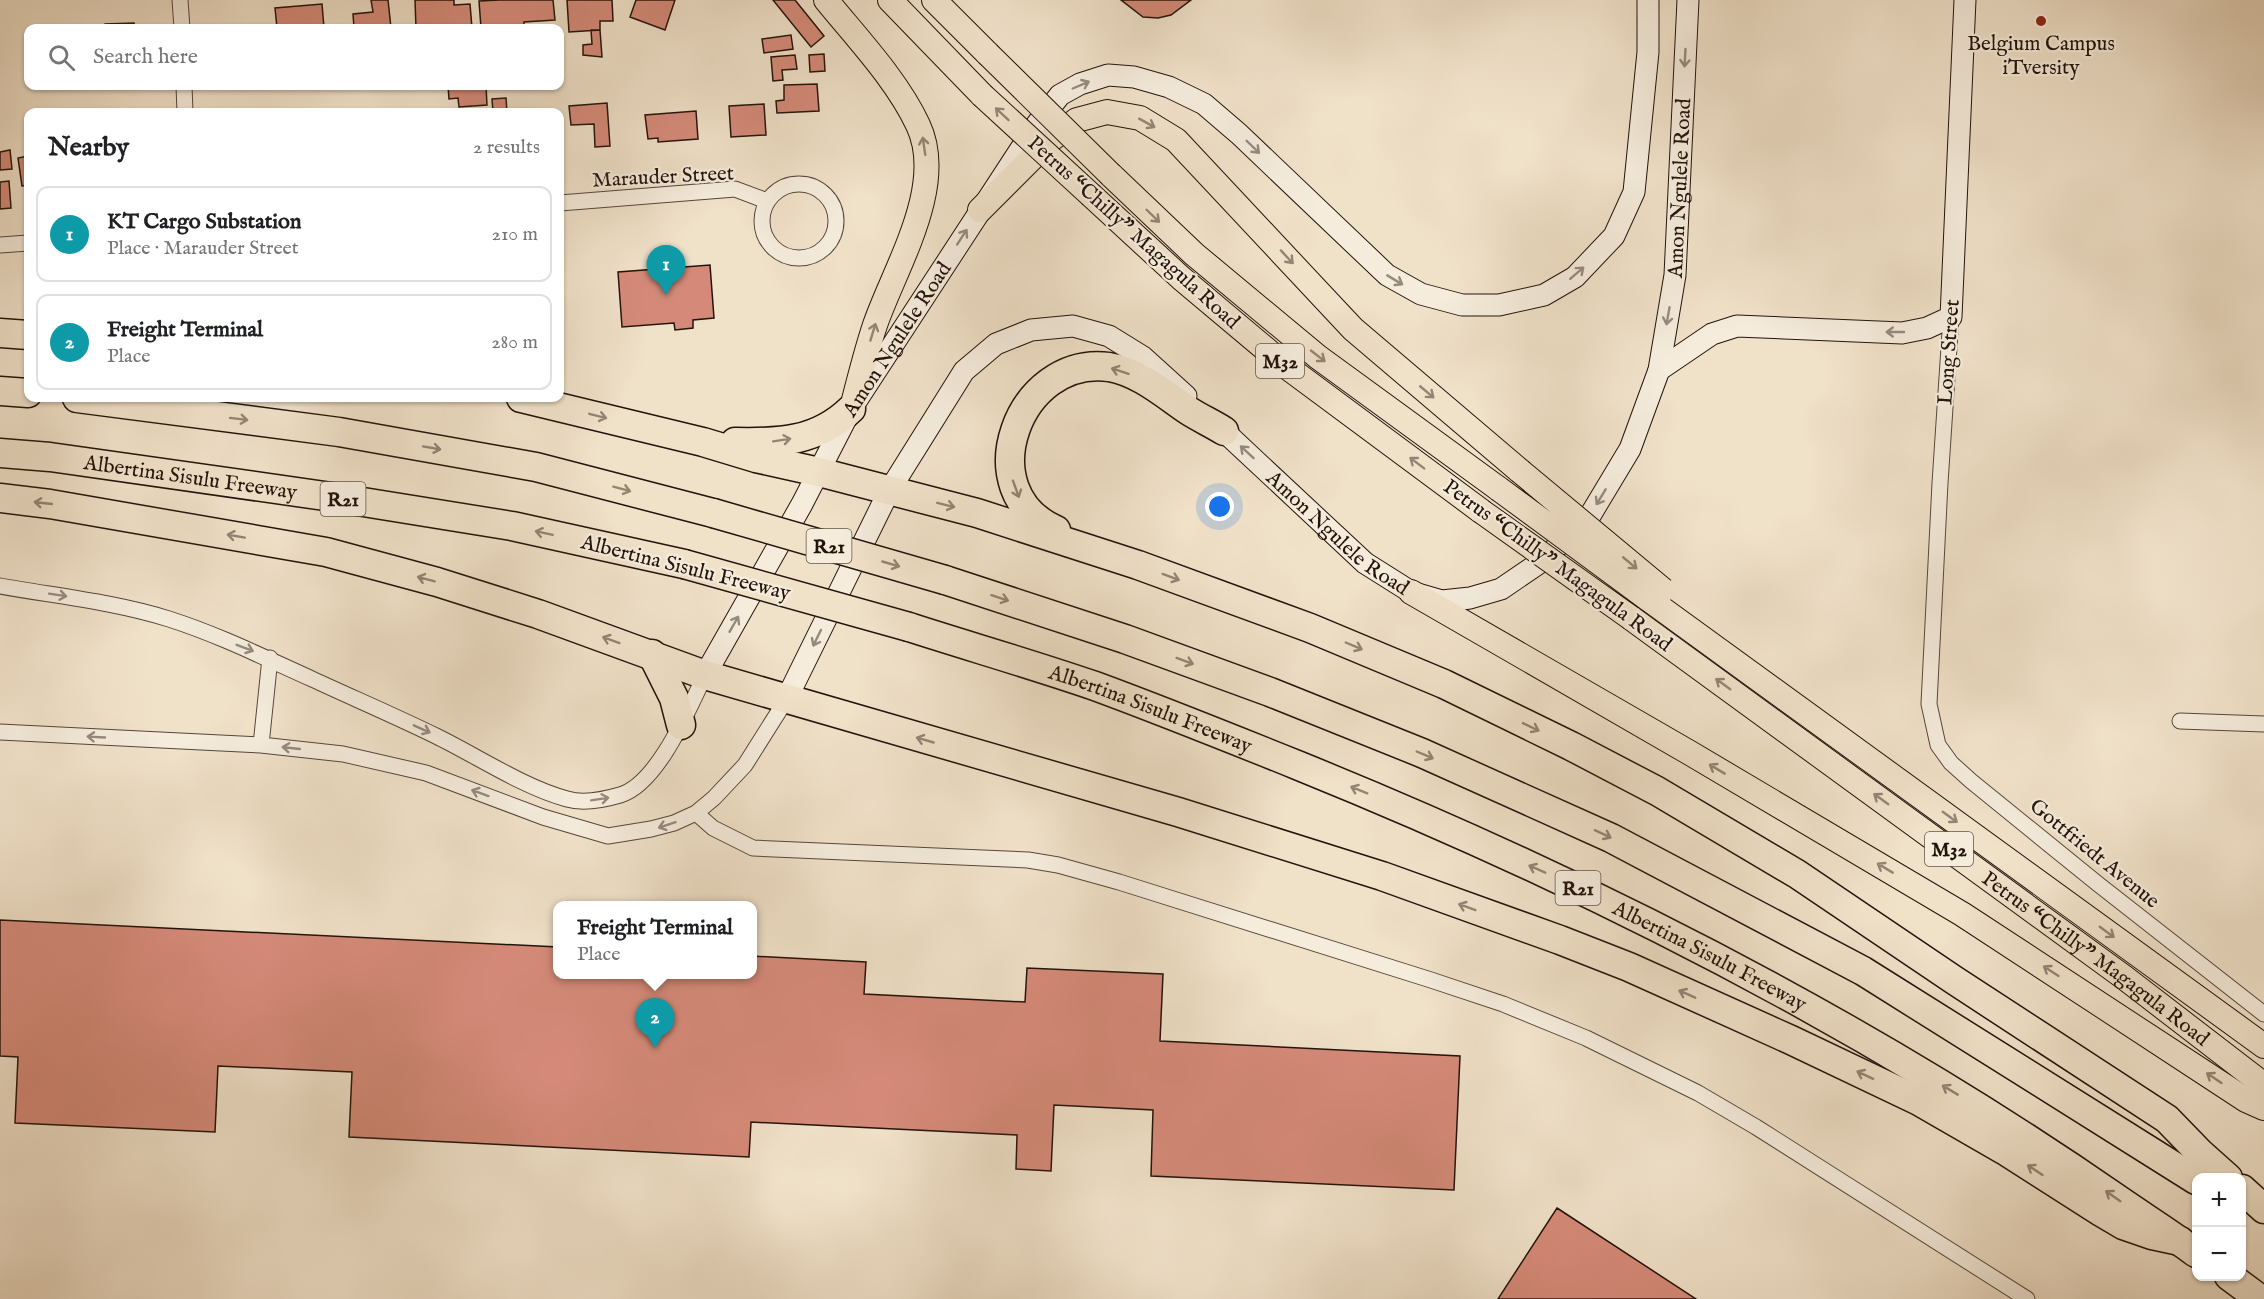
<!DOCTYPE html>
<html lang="en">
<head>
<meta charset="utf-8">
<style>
  body { margin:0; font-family:"IM FELL English",serif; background:#f2f2f2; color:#202124 }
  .controls { position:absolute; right:18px; bottom:18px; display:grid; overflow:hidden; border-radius:12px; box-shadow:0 2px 4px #0004 }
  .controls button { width:54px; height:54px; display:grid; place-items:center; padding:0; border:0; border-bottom:2px solid #e0e0e0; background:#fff; color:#202124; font:30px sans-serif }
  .you { position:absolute; left:1220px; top:507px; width:21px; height:21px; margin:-15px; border:4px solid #fff; border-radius:50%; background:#1a73e8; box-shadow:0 0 0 9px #1a73e833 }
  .badge { display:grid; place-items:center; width:39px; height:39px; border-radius:50%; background:#8f2418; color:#fff; font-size:20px; font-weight:700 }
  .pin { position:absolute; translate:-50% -50px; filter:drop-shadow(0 2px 3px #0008) }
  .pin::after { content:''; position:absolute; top:32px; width:21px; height:18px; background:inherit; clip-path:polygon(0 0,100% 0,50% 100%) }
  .popup { position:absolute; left:553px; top:901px; width:204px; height:78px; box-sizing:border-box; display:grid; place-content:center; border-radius:12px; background:#fff; filter:drop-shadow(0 2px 4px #0005); font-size:20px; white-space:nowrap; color:#757577 }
  .popup b { font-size:22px; color:#202124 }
  .popup::after { content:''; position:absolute; left:50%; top:100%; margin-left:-12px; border:12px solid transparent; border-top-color:#fff }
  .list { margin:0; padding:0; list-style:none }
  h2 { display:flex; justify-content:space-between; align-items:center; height:78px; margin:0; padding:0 24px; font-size:26px }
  h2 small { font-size:20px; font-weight:400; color:#757577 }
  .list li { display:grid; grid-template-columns:39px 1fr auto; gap:18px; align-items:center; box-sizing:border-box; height:96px; margin:0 12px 12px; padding:0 12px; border:2px solid #e0e0e0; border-radius:12px }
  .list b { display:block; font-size:22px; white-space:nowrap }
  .list p { margin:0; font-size:20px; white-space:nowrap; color:#757577 }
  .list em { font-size:20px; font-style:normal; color:#757577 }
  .icon { flex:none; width:33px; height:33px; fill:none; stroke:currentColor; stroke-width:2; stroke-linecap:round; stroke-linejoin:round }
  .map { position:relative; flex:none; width:2264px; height:1299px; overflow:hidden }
  .search { position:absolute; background:#fff; box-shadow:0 2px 4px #0004; left:24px; top:24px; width:540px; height:66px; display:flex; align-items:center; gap:15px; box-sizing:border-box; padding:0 21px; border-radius:12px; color:#757577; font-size:22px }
  .panel { position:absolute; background:#fff; box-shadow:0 2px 4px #0004; left:24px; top:108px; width:540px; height:294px; border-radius:12px }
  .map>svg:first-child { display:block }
</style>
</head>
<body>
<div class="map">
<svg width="2264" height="1299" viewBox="0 0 2264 1299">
  <rect width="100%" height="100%" fill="#f0e1c9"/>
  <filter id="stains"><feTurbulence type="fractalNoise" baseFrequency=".00333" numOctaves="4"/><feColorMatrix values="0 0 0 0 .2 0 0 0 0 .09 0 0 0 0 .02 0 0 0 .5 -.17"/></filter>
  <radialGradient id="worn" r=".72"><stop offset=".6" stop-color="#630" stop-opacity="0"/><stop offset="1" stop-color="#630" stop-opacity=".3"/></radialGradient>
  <path fill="#d58a79" stroke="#23130b" stroke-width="1.5" d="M 371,0 L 388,0 L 391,28 L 354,28 L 353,14 L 373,12 Z
    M 415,0 L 454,0 L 454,5 L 470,4 L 472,28 L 416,28 Z
    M 500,0 L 553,0 L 555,20 L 524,22 L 524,28 L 481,28 L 479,1 Z
    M 567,0 L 612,0 L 613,21 L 600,21 L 600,30 L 569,32 Z
    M 636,0 L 675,0 L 665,30 L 630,17 Z
    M 773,0 L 795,0 L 824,36 L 811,47 Z
    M 1121,0 L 1191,0 L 1171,15 L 1158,18 L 1143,17 Z
    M 322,4 L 324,28 L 277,28 L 275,8 Z
    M 134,23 L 135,28 L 105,28 L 105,24 Z
    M 591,30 L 600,30 L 602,57 L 583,55 L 583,45 L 592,44 Z
    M 791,35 L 793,49 L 764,53 L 762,39 Z
    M 824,54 L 825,71 L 810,72 L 809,55 Z
    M 795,55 L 797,69 L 782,70 L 783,80 L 773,81 L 771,57 Z
    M 817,84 L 819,111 L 777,113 L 776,101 L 784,100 L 784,85 Z
    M 105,86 L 138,86 L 138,88 L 105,89 Z
    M 448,86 L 486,86 L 487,105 L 459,107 L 458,98 L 449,99 Z
    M 506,98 L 507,112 L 493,112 L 492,99 Z
    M 607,103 L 610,146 L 595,147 L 594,124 L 571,125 L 569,106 Z
    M 764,104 L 766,135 L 731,137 L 729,106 Z
    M 696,111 L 698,139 L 658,142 L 658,138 L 648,139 L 645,115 Z
    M 10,150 L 12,169 L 0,170 L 0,152 Z
    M 28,156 L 28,185 L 22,186 L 18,158 Z
    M 9,181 L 11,208 L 0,209 L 0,182 Z
    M 710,265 L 714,318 L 693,320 L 693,328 L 675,330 L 674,323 L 622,327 L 618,272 Z
    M 0,920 L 558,947 L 558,974 L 752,974 L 752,956 L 866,962 L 864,994 L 1025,1002 L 1027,968 L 1163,974 L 1160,1041 L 1460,1056 L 1454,1190 L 1151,1176 L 1153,1110 L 1054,1105 L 1051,1171 L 1016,1169 L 1017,1135 L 751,1122 L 749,1157 L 349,1137 L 352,1072 L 218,1066 L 215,1132 L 15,1123 L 18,1057 L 0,1056 Z
    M 1557,1208 L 1696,1299 L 1498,1299 Z"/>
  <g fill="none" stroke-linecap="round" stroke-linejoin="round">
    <g stroke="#56463a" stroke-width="17">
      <path id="street" d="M 180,0 L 182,28
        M 184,86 L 185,112
        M762 221a37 37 0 1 1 74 0a37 37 0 1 1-74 0Z
        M 560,203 L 735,189 L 767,201
        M 0,245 L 28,243
        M 1951,317 L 1940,483 L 1929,704 L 1938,745 L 1951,763 L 1971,781 L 2098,884 L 2264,1014
        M 0,586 C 56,596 115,602 169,619 C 219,635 265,658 312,679 C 353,698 395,716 436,736 C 477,756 523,787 567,799 C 584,804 603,800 620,795 C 658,784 689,708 705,675
        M 2180,721 L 2264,724
        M 0,732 L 261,745 L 343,754 L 426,773 L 543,817 L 608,836 L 651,829 L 674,823 L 696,813 L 714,798 L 745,765 L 786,700
        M 261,745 L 270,658
        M 696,813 L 713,828 L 753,848 L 1028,860 L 1058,865 L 1119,882 L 1431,980 L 1503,1004 L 1586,1038 L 1698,1093 L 1756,1127 L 2027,1299"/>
    </g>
    <g stroke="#23130b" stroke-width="23">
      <g id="secondary">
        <path d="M 1659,370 L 1712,334 L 1737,326 L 1902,333 L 1927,328 L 1951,317 L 1965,0"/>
        <path id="s1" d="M 1213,421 L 1365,563 L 1411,592 L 1442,601 L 1470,598 L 1501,589 L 1542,561 L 1591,514 L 1630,449 L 1659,370 L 1675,275 L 1688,0"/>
        <path id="s2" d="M 705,675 L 802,504 L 851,409 L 1037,124 L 1060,95 L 1080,84 L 1108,75 L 1134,77 L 1169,87 L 1204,104 L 1239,134 L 1387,275 L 1421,294 L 1462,305 L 1499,305 L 1544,295 L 1575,277 L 1614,236 L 1634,192 L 1648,52 L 1648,0"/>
        <path d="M 786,700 L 889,491 L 964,371 L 996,344 L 1031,330 L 1073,326 L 1109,336 L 1143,357 L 1186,396"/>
      </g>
    </g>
    <g stroke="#23130b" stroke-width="26">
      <g id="primary">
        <path d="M 826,0 C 857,38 897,80 918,125 C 947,186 895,267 875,325 C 866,352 859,380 852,408"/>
        <path d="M 890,0 L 982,95"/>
        <path d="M 934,0 L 988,54"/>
        <path d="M 1111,175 L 1194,254 L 1318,357 L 1499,489"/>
        <path d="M 1092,196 L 1181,278 L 1287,367 L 1481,511"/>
        <path d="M 980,210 L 1050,140 L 1077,120 L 1107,112 L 1140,118 L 1176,140 L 1353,329 L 1520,471"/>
        <path d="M 1411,592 L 1690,753 L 1962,914 L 2246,1100 L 2264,1108"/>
        <path d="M 1647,598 L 2264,1046"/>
        <path id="s3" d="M 1631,618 L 2125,978 L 2264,1085"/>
      </g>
    </g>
    <g stroke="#23130b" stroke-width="31">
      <g id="highway">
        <path d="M 0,333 L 28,335"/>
        <path d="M 0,391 L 28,393"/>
        <path d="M 77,398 L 339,432 L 536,467 L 713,513"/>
        <path d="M 521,398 L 703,442 L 756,458 L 819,472 L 977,513 L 1138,565 L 1310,628 L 1444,684 L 1571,746 L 1657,791 L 1797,874 L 1954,980 L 2167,1119 L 2200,1153 L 2228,1178"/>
        <path d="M 735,442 C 779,443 817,442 851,409"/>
        <path id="s4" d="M 0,453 L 50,457 L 332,497 L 512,526 L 684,564"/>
        <path d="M 0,498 L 50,504 L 326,552 L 437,582 L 538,614 L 705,675 L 1178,812 L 1382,876 L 1560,940 L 1629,967 L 1791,1040 L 1919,1101 L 2004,1150 L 2101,1212 L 2123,1225 L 2152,1235 L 2180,1241"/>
        <path d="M 1056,530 C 968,492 1018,355 1109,367 C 1139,372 1164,394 1189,411 C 1200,418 1213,424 1224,431"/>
        <path d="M 945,580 L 1125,639 L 1270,692 L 1422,753 L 1611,838 L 1863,971 L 2196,1180"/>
        <path id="s5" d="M 909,627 C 971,647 1034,665 1095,686 C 1163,711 1230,738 1297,765 C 1584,881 1864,1023 2119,1200 C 2145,1218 2171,1234 2196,1253"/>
        <path d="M 652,654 L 674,698 L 681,725"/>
        <path d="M 2242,1189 L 2264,1209"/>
        <path d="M 2229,1276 L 2260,1299"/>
      </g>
    </g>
    <use href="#street" stroke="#f5ecdc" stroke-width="15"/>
    <use href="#secondary" stroke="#f5ecdc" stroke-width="21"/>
    <use href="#primary" stroke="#f0e1c9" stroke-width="24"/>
    <use href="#highway" stroke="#f0e1c9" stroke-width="28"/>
    <g stroke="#23130b" stroke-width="26" stroke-linecap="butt">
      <path id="primary-bridge" d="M 988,54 L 1111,175
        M 982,95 L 1092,196
        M 1520,471 L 1663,590
        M 1499,489 L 1647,598
        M 1481,511 L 1631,618"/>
    </g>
    <g stroke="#23130b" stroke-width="31" stroke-linecap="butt">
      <path id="highway-bridge" d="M 713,513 L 945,580
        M 684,564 L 909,627"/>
    </g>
    <use href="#primary-bridge" stroke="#f0e1c9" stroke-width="24"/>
    <use href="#highway-bridge" stroke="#f0e1c9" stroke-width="28"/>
  </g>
  <defs><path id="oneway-shaft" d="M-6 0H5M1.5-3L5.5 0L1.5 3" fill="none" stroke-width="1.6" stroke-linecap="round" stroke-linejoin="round" transform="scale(1.5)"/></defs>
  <g stroke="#968a7e">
    <use href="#oneway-shaft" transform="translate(1685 58) rotate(93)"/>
    <use href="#oneway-shaft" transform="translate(1081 85) rotate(-23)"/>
    <use href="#oneway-shaft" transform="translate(1253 147) rotate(44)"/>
    <use href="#oneway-shaft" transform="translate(962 237) rotate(-57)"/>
    <use href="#oneway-shaft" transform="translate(1577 273) rotate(-41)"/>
    <use href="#oneway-shaft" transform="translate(1395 280) rotate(31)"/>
    <use href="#oneway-shaft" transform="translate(1668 316) rotate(100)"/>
    <use href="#oneway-shaft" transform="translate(1895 332) rotate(-180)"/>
    <use href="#oneway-shaft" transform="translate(1247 452) rotate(-137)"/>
    <use href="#oneway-shaft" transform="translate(1601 497) rotate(121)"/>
    <use href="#oneway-shaft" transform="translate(58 595) rotate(9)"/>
    <use href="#oneway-shaft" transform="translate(734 624) rotate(-60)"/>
    <use href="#oneway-shaft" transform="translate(817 638) rotate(116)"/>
    <use href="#oneway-shaft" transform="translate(245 648) rotate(21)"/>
    <use href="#oneway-shaft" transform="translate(422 729) rotate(24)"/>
    <use href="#oneway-shaft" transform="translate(96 737) rotate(-177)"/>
    <use href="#oneway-shaft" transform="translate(291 748) rotate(-174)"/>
    <use href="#oneway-shaft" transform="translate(480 793) rotate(-160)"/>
    <use href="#oneway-shaft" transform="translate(600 799) rotate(-9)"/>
    <use href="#oneway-shaft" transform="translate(667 825) rotate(162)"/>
  </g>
  <g stroke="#948474">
    <use href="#oneway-shaft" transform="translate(1002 114) rotate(-137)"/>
    <use href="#oneway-shaft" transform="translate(1147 123) rotate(29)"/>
    <use href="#oneway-shaft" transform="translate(924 146) rotate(-98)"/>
    <use href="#oneway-shaft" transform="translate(1153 216) rotate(44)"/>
    <use href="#oneway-shaft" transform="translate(1287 257) rotate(47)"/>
    <use href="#oneway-shaft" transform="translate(873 332) rotate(-73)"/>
    <use href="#oneway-shaft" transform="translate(1318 356) rotate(38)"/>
    <use href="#oneway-shaft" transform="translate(1120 371) rotate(-162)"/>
    <use href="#oneway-shaft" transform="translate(1427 392) rotate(40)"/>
    <use href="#oneway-shaft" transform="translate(598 416) rotate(14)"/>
    <use href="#oneway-shaft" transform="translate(239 419) rotate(7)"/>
    <use href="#oneway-shaft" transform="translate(782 440) rotate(-9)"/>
    <use href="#oneway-shaft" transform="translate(432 448) rotate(10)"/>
    <use href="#oneway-shaft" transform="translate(1417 463) rotate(-143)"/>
    <use href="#oneway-shaft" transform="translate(622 489) rotate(15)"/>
    <use href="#oneway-shaft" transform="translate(1016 489) rotate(70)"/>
    <use href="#oneway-shaft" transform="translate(43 503) rotate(-174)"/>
    <use href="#oneway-shaft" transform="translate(946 505) rotate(14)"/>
    <use href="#oneway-shaft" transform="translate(544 533) rotate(-168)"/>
    <use href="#oneway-shaft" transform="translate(236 536) rotate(-170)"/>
    <use href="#oneway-shaft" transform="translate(1630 563) rotate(40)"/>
    <use href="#oneway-shaft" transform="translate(891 564) rotate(16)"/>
    <use href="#oneway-shaft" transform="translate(1171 577) rotate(20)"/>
    <use href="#oneway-shaft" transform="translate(426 579) rotate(-165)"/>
    <use href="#oneway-shaft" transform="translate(1000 598) rotate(18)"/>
    <use href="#oneway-shaft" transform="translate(611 640) rotate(-160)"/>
    <use href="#oneway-shaft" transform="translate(1354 646) rotate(23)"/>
    <use href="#oneway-shaft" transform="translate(1185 661) rotate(20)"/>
    <use href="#oneway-shaft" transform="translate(1723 684) rotate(-144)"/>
    <use href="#oneway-shaft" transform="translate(1531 727) rotate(26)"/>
    <use href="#oneway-shaft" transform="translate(925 740) rotate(-164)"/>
    <use href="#oneway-shaft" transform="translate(1425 755) rotate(23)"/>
    <use href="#oneway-shaft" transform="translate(1717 769) rotate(-149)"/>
    <use href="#oneway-shaft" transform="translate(1359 790) rotate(-158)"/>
    <use href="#oneway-shaft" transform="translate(1881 799) rotate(-144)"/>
    <use href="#oneway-shaft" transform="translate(1950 817) rotate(36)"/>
    <use href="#oneway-shaft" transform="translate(1603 834) rotate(25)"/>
    <use href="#oneway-shaft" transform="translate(1885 868) rotate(-149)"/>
    <use href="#oneway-shaft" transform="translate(1537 869) rotate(-156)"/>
    <use href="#oneway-shaft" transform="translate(1467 907) rotate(-160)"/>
    <use href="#oneway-shaft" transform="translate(2107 932) rotate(36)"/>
    <use href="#oneway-shaft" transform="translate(2051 971) rotate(-147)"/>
    <use href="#oneway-shaft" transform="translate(1687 994) rotate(-156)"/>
    <use href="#oneway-shaft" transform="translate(1865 1075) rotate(-155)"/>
    <use href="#oneway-shaft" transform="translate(2214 1078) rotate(-146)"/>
    <use href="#oneway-shaft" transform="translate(1950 1090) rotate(-149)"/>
    <use href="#oneway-shaft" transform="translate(2035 1170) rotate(-147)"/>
    <use href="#oneway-shaft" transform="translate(2113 1196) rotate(-145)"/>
  </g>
  <circle fill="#8f2418" stroke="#f5ecdc" stroke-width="2" cx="2041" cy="21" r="6"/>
  <g text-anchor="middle" stroke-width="4.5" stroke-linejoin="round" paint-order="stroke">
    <g fill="#f5ecdc" stroke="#62544a" stroke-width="1.5">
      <rect x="1256" y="344" width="48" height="34" rx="4.5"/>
      <rect x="320.5" y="482" width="45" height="34" rx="4.5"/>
      <rect x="806.5" y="529" width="45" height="34" rx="4.5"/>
      <rect x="1925" y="832" width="48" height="34" rx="4.5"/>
      <rect x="1555.5" y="871" width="45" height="34" rx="4.5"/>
    </g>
    <g font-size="20" font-weight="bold" fill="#23130b">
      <text x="1280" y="368">M32</text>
      <text x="343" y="506">R21</text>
      <text x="829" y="553">R21</text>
      <text x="1949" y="856">M32</text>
      <text x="1578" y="895">R21</text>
    </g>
    <g font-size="21" fill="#23130b" stroke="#f5ecdc">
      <text x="2041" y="50">Belgium Campus<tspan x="2041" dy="24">iTversity</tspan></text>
    </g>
    <g font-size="21" fill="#23130b" stroke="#f5ecdc">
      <text transform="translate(663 176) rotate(-3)" y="7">Marauder Street</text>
      <text dy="7" stroke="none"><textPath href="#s1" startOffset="816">Amon Ngulele Road</textPath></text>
      <text transform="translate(1134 232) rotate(42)" y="7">Petrus “Chilly” Magagula Road</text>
      <text dy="7" stroke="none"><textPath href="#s2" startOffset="387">Amon Ngulele Road</textPath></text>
      <text transform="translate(1948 352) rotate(-86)" y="7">Long Street</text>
      <text dy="7" stroke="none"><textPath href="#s4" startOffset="192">Albertina Sisulu Freeway</textPath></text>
      <text dy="7" stroke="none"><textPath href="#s1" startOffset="168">Amon Ngulele Road</textPath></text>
      <text transform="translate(1558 565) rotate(36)" y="7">Petrus “Chilly” Magagula Road</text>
      <text transform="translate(686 567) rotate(14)" y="7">Albertina Sisulu Freeway</text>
      <text dy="7" stroke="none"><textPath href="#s5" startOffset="255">Albertina Sisulu Freeway</textPath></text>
      <text transform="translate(2095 853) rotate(39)" y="7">Gottfriedt Avenue</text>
      <text dy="7" stroke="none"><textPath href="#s5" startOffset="867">Albertina Sisulu Freeway</textPath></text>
      <text dy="7" stroke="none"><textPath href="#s3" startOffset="576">Petrus “Chilly” Magagula Road</textPath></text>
    </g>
  </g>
  <rect width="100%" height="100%" filter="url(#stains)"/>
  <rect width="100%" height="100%" fill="url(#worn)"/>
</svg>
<div class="controls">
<button>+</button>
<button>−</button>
</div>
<div class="you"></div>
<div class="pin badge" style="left:666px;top:295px;background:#0f9aa8">1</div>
<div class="pin badge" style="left:655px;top:1048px;background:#0f9aa8">2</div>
<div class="popup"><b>Freight Terminal</b>Place</div>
<div class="search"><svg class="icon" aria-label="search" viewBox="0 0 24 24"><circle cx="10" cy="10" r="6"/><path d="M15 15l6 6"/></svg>Search here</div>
<section class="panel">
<h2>Nearby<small>2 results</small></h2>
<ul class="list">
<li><span class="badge" style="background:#0f9aa8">1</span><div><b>KT Cargo Substation</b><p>Place · Marauder Street</p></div><em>210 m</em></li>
<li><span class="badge" style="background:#0f9aa8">2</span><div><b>Freight Terminal</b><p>Place</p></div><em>280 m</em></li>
</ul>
</section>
</div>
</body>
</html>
